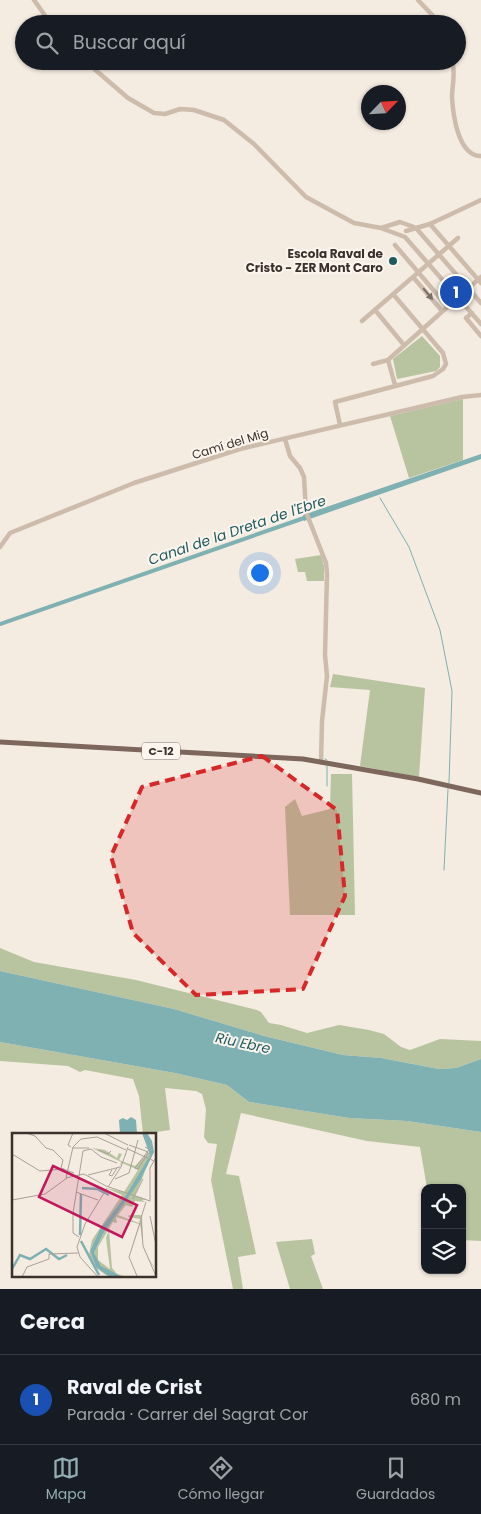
<!DOCTYPE html>
<html lang="es">
<head>
<meta charset="utf-8">
<style>
  body { margin:0; font-family:Poppins,sans-serif; background:#20242c; color:#f1f3f6 }
  .controls { position:absolute; right:15px; bottom:15px; display:grid; overflow:hidden; border-radius:10px; box-shadow:0 1px 4px #0004 }
  .controls button { width:45px; height:45px; display:grid; place-items:center; padding:0; border:0; border-bottom:1px solid #363941; background:#171b24; color:#f1f3f6; font:25px sans-serif }
  .compass { position:absolute; left:361px; top:85px; width:45px; height:45px; border-radius:50%; background:#171b24; box-shadow:0 1px 4px #0004; rotate:65deg }
  .you { position:absolute; left:259px; top:572px; width:18px; height:18px; margin:-12px; border:4px solid #fff; border-radius:50%; background:#1a73e8; box-shadow:0 0 0 8px #1a73e833 }
  .badge { display:grid; place-items:center; width:32px; height:32px; border-radius:50%; background:#92aeb2; color:#fff; font-size:16px; font-weight:700 }
  .pin { position:absolute; translate:-50% -50%; border:2px solid #fff; box-shadow:0 1px 5px #0006 }
  .list { margin:0; padding:0; list-style:none }
  h2 { display:flex; justify-content:space-between; align-items:center; height:65px; margin:0; padding:0 20px; font-size:21px }
  h2 small { font-size:16px; font-weight:400; color:#9ea1a6 }
  .list li { display:grid; grid-template-columns:32px 1fr auto; gap:15px; align-items:center; box-sizing:border-box; height:90px; padding:0 20px; border-top:1px solid #363941 }
  .list b { display:block; font-size:19px; white-space:nowrap }
  .list p { margin:0; font-size:16px; white-space:nowrap; color:#9ea1a6 }
  .list em { font-size:16px; font-style:normal; color:#9ea1a6 }
  .icon { flex:none; width:28px; height:28px; fill:none; stroke:currentColor; stroke-width:2; stroke-linecap:round; stroke-linejoin:round }
  .map { position:relative; flex:none; width:481px; height:1289px; overflow:hidden }
  .search { position:absolute; background:#171b24; box-shadow:0 1px 4px #0004; left:15px; right:15px; top:15px; height:55px; display:flex; align-items:center; gap:12px; box-sizing:border-box; padding:0 18px; border-radius:28px; color:#9ea1a6; font-size:19px }
  .sheet { height:155px; background:#171b24 }
  nav { display:flex; justify-content:space-around; align-items:center; box-sizing:border-box; height:70px; border-top:1px solid #363941; background:#171b24; font-size:14px; color:#9ea1a6 }
  nav a { display:grid; justify-items:center; gap:2px }
  nav .on { color:#92aeb2 }
  .map>svg:first-child { display:block }
</style>
</head>
<body>
<div class="map">
<svg width="481" height="1289" viewBox="0 0 481 1289">
  <rect width="100%" height="100%" fill="#f4ebe1"/>
  <path fill="#b8c4a0" d="M 422,336 L 440,356 L 440,367 L 436,371 L 397,379 L 393,359 Z
    M 463,399 L 463,460 L 409,478 L 390,416 Z
    M 321,555 L 324,566 L 324,581 L 307,581 L 305,572 L 298,572 L 295,559 Z
    M 333,674 L 425,688 L 419,777 L 360,766 L 370,690 L 330,687 Z
    M 331,774 L 352,774 L 355,915 L 290,915 L 285,807 L 295,799 L 302,816 L 330,809 Z
    M 0,948 L 34,962 L 136,980 L 257,1010 L 261,1012 L 269,1023 L 281,1025 L 307,1033 L 339,1025 L 369,1030 L 384,1034 L 401,1047 L 410,1050 L 440,1039 L 481,1041 L 481,1059 L 456,1068 L 439,1069 L 381,1058 L 343,1055 L 264,1036 L 174,1009 L 0,971 Z
    M 0,1042 L 175,1073 L 227,1085 L 249,1102 L 349,1118 L 407,1121 L 481,1132 L 481,1241 L 462,1240 L 462,1188 L 427,1188 L 420,1147 L 367,1141 L 241,1113 L 226,1174 L 239,1176 L 256,1254 L 238,1257 L 243,1289 L 233,1289 L 211,1180 L 217,1144 L 208,1143 L 204,1137 L 206,1109 L 202,1094 L 196,1091 L 165,1088 L 170,1130 L 143,1134 L 139,1096 L 133,1079 L 85,1070 L 80,1072 L 68,1066 L 0,1061 Z
    M 312,1239 L 315,1254 L 311,1256 L 323,1289 L 290,1289 L 276,1242 Z"/>
  <path fill="#7fb0b2" d="M 481,454 L 481,459 L 304,521 L 303,515 Z
    M 0,971 L 174,1009 L 264,1036 L 343,1055 L 381,1058 L 439,1069 L 456,1068 L 481,1059 L 481,1132 L 407,1121 L 349,1118 L 249,1102 L 227,1085 L 175,1073 L 0,1042 Z
    M 131,1117 L 136,1120 L 137,1134 L 120,1134 L 119,1120 L 123,1118 L 127,1120 Z"/>
  <g fill="none" stroke-linecap="round" stroke-linejoin="round">
    <path stroke="#7fb0b2" stroke-width="1" d="M 380,498 L 409,547 L 440,630 L 452,691 L 449,783
      M 325,759 L 327,760
      M 327,766 L 327,786
      M 444,870 L 448,789"/>
    <path stroke="#7fb0b2" stroke-width="4" d="M 0,624 L 307,517"/>
    <path stroke="#cdbbac" stroke-width="4.5" d="M 34,0 L 51,24
      M 418,0 L 436,19 L 438,24
      M 85,61 L 128,98 L 154,113 L 165,114 L 180,109 L 194,110 L 224,120 L 254,144 L 306,197 L 354,223 L 381,228 L 405,237 L 481,324
      M 452,61 C 456,72 452,86 452,97 C 453,115 458,156 481,156
      M 430,224 L 481,283
      M 381,228 L 400,222 L 414,227
      M 416,228 L 481,303
      M 406,231 L 430,224 L 481,200
      M 395,245 L 447,306
      M 413,277 L 442,311
      M 375,310 L 404,345
      M 472,313 L 466,318 L 481,336
      M 362,321 L 458,238
      M 373,364 L 388,360
      M 395,385 L 388,360 L 481,277
      M 340,425 L 335,402 L 433,376 L 443,369 L 446,364 L 443,353 L 393,294
      M 285,439 L 290,456 L 300,468 L 304,477 L 306,512 L 326,563 L 327,574 L 325,655 L 327,676 L 322,721 L 321,762
      M 0,547 L 10,533 L 134,483 L 240,449 L 462,397 L 481,395"/>
    <path stroke="#7d675c" stroke-width="5" d="M 0,742 L 303,759 L 418,779 L 481,793"/>
  </g>
  <defs><path id="oneway-solid" d="M-6-.8H1V-3.2L6.5 0L1 3.2V.8H-6Z" transform="scale(1.25)"/></defs>
  <use fill="#7d6f65" href="#oneway-solid" transform="translate(428 294) rotate(50)"/>
  <path fill="#d62828" fill-opacity="0.2" stroke="#d62828" stroke-width="4" stroke-dasharray="10 6" stroke-linejoin="round" d="M 262,756 L 337,810 L 345,896 L 303,989 L 196,995 L 133,933 L 111,856 L 142,787 Z"/>
  <circle fill="#1f5a5e" stroke="#fbf5ee" stroke-width="2" cx="393" cy="261" r="5"/>
  <g text-anchor="middle" stroke-width="4" stroke-linejoin="round" paint-order="stroke">
    <rect fill="#fbf5ee" stroke="#756b66" stroke-width="1" x="142" y="742.5" width="38" height="17" rx="4"/>
    <g font-size="11" font-weight="bold" fill="#3b302b">
      <text x="161" y="755">C-12</text>
    </g>
    <g font-size="12" font-weight="bold" fill="#3b302b" stroke="#fbf5ee" text-anchor="end">
      <text x="383" y="258">Escola Raval de<tspan x="383" dy="14">Cristo - ZER Mont Caro</tspan></text>
    </g>
    <g font-size="12" fill="#3b302b" stroke="#fbf5ee">
      <text transform="translate(230 444) rotate(-17)" y="4">Camí del Mig</text>
    </g>
    <g font-size="14" font-style="italic" fill="#1f5a5e" stroke="#fbf5ee">
      <text transform="translate(237 530) rotate(-19)" y="5">Canal de la Dreta de l'Ebre</text>
      <text transform="translate(243 1043) rotate(12)" y="5">Riu Ebre</text>
    </g>
  </g>
  <g transform="translate(12 1133)">
    <rect width="144" height="144" fill="#f4ebe1"/>
    <path d="M 130,0 L 134,6 L 137,14 L 138,20 L 138,22 L 114,62 L 88,96 L 78,118 L 84,134 L 93,139 L 97,144 L 83,134 L 77,122 L 80,107 L 110,62 L 94,55 L 112,59 L 126,37 L 110,30 L 108,33 L 109,29 L 80,15 L 93,17 L 105,25 L 107,20 L 110,21 L 107,27 L 123,33 L 138,18 ZM 133,39 L 122,64 L 119,65 L 125,63 L 134,66 L 130,67 L 133,69 L 123,68 L 120,74 L 114,72 L 106,82 L 127,90 L 128,86 L 116,84 L 117,82 L 130,82 L 131,113 L 134,123 L 139,129 L 142,133 L 142,134 L 134,123 L 131,112 L 128,90 L 118,120 L 127,91 L 104,84 L 105,90 L 101,89 L 86,114 L 86,127 L 98,136 L 94,105 L 97,97 L 100,135 L 105,141 L 115,144 L 111,144 L 95,137 L 89,133 L 83,127 L 82,120 L 91,101 Z" fill="#b8c4a0"/>
    <path d="M 130,0 L 135,0 L 140,8 L 142,19 L 129,46 L 91,101 L 82,120 L 89,133 L 111,144 L 98,144 L 84,134 L 78,118 L 88,96 L 114,62 L 138,22 Z" fill="#7fb0b2"/>
    <path fill="none" stroke="#7fb0b2" stroke-width="2.5" d="M 70,55 L 85,56 L 97,62M 68,102 L 69,61M 69,108 L 87,142M 0,136 L 8,122 L 18,126 L 34,116 L 47,126 L 55,122"/>
    <path fill="none" stroke="#aaa098" stroke-width="1" d="M 14,0 L 23,3 L 34,15 L 41,17 L 51,27 L 49,35 L 62,40M 92,0 L 116,12M 117,12 L 131,17 L 134,18 L 136,20 L 126,36 L 123,35 L 132,23 L 133,22 L 135,19 L 136,18 L 137,16 L 133,14M 59,14 L 56,12 L 61,0M 61,14 L 69,6 L 85,4 L 114,17M 61,15 L 77,15M 116,16 L 142,28M 86,17 L 96,21 L 99,18M 0,21 L 28,38 L 52,36M 100,37 L 97,42 L 100,43 L 105,35M 76,42 L 108,34M 54,45 L 72,41 L 94,53M 54,45 L 61,14M 103,46 L 117,40 L 126,7M 94,53 L 138,68M 96,54 L 109,34 L 116,14M 64,59 L 86,67M 121,66 L 131,46M 0,67 L 33,61 L 55,45M 138,68 L 138,35 L 143,26M 134,69 L 129,85 L 131,113 L 144,143M 138,83 L 144,112M 67,104 L 61,100 L 61,80 L 71,18 L 79,16 L 89,24 L 105,30M 125,143 L 117,124 L 128,90M 10,144 L 15,134 L 37,126 L 37,121 L 66,120M 86,144 L 68,124 L 65,114 L 73,91 L 95,55"/>
    <path fill="#c2185b" fill-opacity="0.15" stroke="#c2185b" stroke-width="2.5" d="M 41,33 L 125,72 L 110,104 L 27,64 Z"/>
    <rect width="144" height="144" fill="none" stroke="#3b302b" stroke-width="2.5"/>
  </g>
</svg>
<div class="controls">
<button><svg class="icon" aria-label="locate" viewBox="0 0 24 24"><circle cx="12" cy="12" r="6"/><path d="M12 2v4M12 18v4M2 12h4M18 12h4"/></svg></button>
<button><svg class="icon" aria-label="layers" viewBox="0 0 24 24"><path d="M12 4l9 5-9 5-9-5zM3 14l9 5 9-5"/></svg></button>
</div>
<svg class="compass" viewBox="-18 -18 36 36"><path d="M0-13l5 13h-10z" fill="#e53935"/><path d="M0 13l5-13h-10z" fill="#9ea1a6"/></svg>
<div class="you"></div>
<div class="pin badge" style="left:456px;top:292px;background:#1a4fb4">1</div>
<div class="search"><svg class="icon" aria-label="search" viewBox="0 0 24 24"><circle cx="10" cy="10" r="6"/><path d="M15 15l6 6"/></svg>Buscar aquí</div>
</div>
<section class="sheet">
<h2>Cerca<small></small></h2>
<ul class="list">
<li><span class="badge" style="background:#1a4fb4">1</span><div><b>Raval de Crist</b><p>Parada · Carrer del Sagrat Cor</p></div><em>680 m</em></li>
</ul>
</section>
<nav>
<a class="on"><svg class="icon" aria-label="map" viewBox="0 0 24 24"><path d="M3 6l6-2 6 2 6-2v14l-6 2-6-2-6 2zM9 4v14M15 6v14"/></svg>Mapa</a>
<a><svg class="icon" aria-label="directions" viewBox="0 0 24 24"><path d="M12 3l9 9-9 9-9-9zM9 14v-3h6M13 9l2 2-2 2"/></svg>Cómo llegar</a>
<a><svg class="icon" aria-label="saved" viewBox="0 0 24 24"><path d="M7 4h10v16l-5-4-5 4z"/></svg>Guardados</a>
</nav>
</body>
</html>
